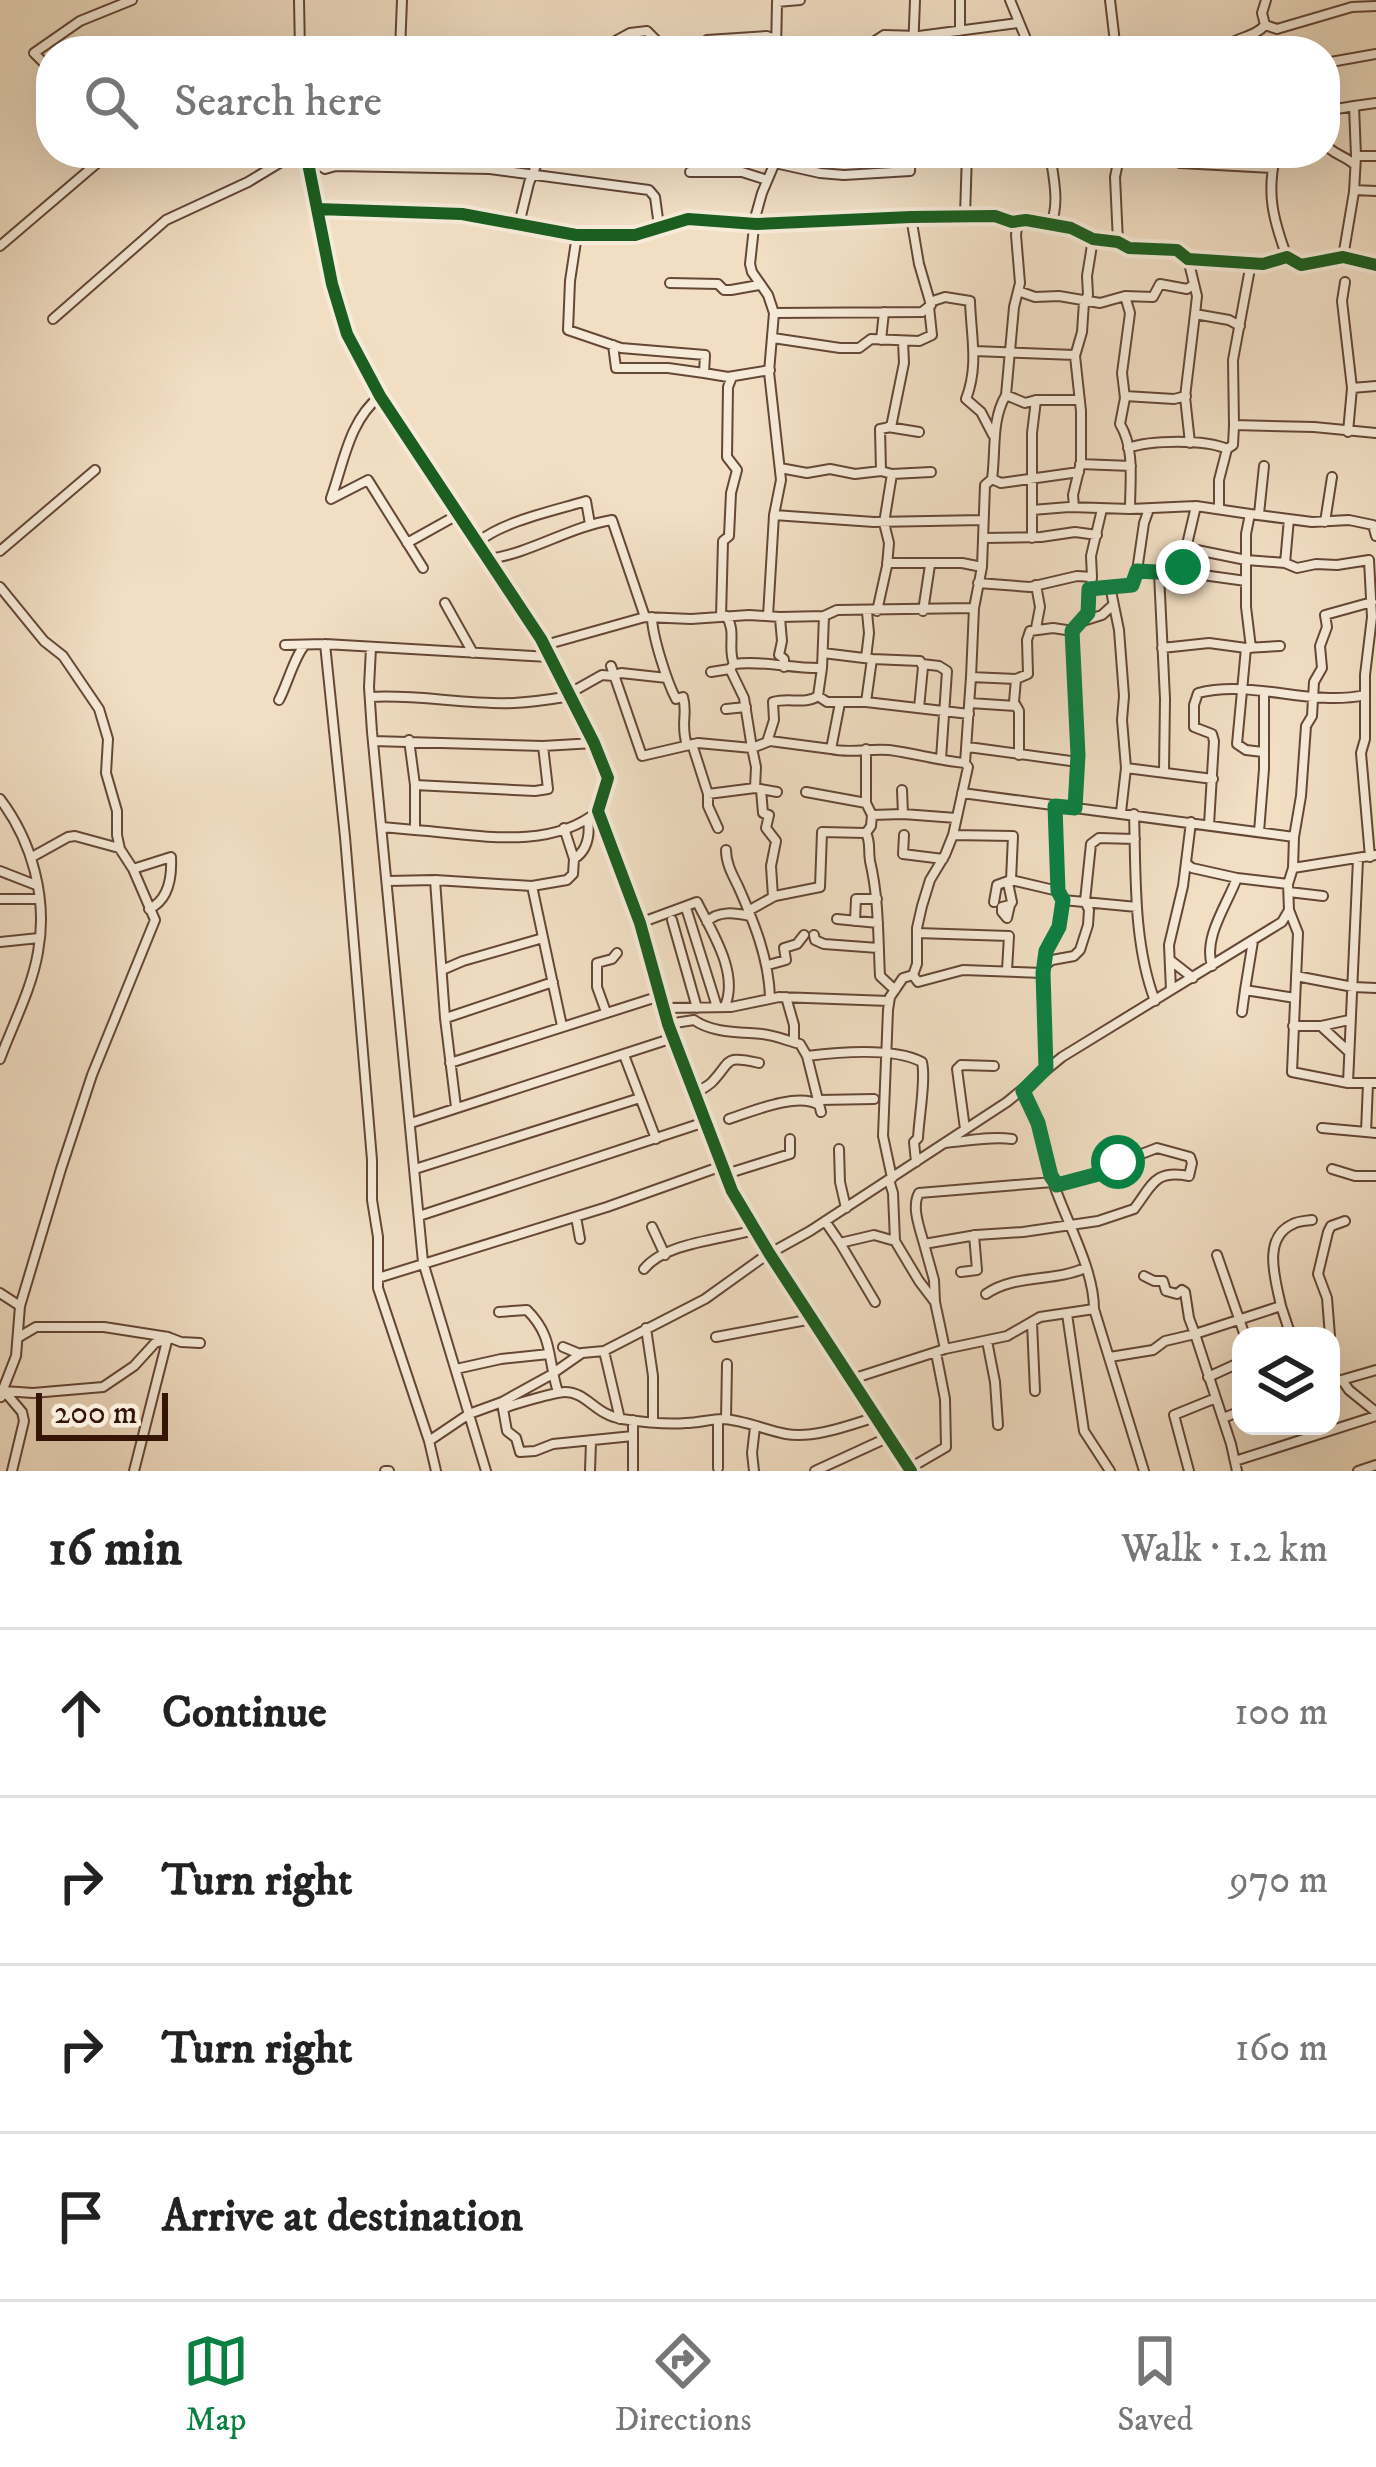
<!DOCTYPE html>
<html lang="en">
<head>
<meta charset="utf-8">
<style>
  body { margin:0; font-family:"IM FELL DW Pica",serif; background:#f6f6f6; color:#222 }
  .controls { position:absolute; right:36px; bottom:36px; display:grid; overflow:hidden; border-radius:24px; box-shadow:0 12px 48px #0002 }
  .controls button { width:108px; height:108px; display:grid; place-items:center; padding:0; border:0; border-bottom:3px solid #e0e0e0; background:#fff; color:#222; font:60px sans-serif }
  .scale { position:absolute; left:36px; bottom:30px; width:132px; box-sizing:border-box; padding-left:12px; border:6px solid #361507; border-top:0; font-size:33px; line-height:42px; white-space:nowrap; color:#361507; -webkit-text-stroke:9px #f6ead8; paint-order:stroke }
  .stop { position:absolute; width:36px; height:36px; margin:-27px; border:9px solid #0b8043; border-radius:50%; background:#fff }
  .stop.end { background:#0b8043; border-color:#fff; box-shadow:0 3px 12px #0008 }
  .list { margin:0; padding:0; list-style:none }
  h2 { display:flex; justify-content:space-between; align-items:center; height:156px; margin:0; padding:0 48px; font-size:51px }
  h2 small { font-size:39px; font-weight:400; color:#767676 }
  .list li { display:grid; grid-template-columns:78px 1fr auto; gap:36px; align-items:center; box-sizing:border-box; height:168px; padding:0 48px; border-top:3px solid #e0e0e0 }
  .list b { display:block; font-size:45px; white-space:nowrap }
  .list em { font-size:39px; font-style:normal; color:#767676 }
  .icon { flex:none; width:66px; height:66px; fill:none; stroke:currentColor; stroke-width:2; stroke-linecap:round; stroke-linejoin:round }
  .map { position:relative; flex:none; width:1376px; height:1471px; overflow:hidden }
  .search { position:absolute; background:#fff; box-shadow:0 12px 48px #0002; left:36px; right:36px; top:36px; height:132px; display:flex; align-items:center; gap:30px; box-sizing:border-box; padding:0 42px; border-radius:48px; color:#767676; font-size:45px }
  .sheet { height:828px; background:#fff }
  nav { display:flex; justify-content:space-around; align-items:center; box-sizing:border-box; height:168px; border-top:3px solid #e0e0e0; background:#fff; font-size:33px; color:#767676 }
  nav a { display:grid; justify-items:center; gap:6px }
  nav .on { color:#0b8043 }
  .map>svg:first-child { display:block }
</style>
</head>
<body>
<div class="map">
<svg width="1376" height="1471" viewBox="0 0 1376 1471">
  <rect width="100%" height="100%" fill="#f1dec3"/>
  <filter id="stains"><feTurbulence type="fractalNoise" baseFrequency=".00167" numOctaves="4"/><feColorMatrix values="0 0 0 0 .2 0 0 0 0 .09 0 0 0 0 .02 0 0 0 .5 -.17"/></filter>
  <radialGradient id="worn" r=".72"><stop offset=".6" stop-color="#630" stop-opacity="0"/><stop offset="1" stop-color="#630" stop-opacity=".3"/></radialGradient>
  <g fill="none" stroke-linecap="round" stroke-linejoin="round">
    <g stroke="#654736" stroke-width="12">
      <path id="minor" d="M 299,0 L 300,51
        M 960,0 L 960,31
        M 1010,0 L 1031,51
        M 1110,0 L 1116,51
        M 1266,0 L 1262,13 L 1265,25 L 1277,29 L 1352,7 L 1376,6
        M 727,39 L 728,51
        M 1312,48 L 1313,51
        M 400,51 L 402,0
        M 568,51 L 608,45 L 630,33 L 647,31 L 659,43 L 701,45 L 707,40 L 767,36 L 775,39
        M 776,51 L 777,2 L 800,0
        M 874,51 L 875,41 L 884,35 L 919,36 L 1018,23
        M 913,51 L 915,0
        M 1209,51 L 1213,48 L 1223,51 C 1232,36 1254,39 1265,25
        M 1325,63 L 1376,54
        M 51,70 L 34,53 L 80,21 L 132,0
        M 1376,103 L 1354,106 L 1356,156 L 1376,156
        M 1325,111 L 1354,106
        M 1325,122 L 1328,111
        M 1325,144 C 1332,154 1346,156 1355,165
        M 306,153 L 332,284 L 347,334 L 380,396 L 541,639 L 594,743 L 608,778 L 598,811 L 640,923 L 668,1024 L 732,1191 L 769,1253 L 911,1471
        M 1050,153 C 1053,176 1060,202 1051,224
        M 1179,153 L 1180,163 L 1272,168
        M 1276,153 C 1266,193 1273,219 1287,257
        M 307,157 L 325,169 L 336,166 L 490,169 L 649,190 L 655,197 L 659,226
        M 775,163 L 820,173 L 844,175 L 910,171 L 911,153
        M 690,172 L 742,172 L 767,180
        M 727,172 L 733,153
        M 1354,190 L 1376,191
        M 317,209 L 462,214 L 576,235 L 635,235 L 688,219 L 756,224 L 911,217 L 995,216 L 1012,222 L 1026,220 L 1071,228 L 1093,239 L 1118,242 L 1129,248 L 1177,250 L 1188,259 L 1263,264 L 1287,257 L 1301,265 L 1343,257 L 1376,265
        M 965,216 L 967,153
        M 519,224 L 529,183 L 541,153
        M 577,235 L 570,281 L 568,330 L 621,348 L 705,355 L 704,373 L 728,377 L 770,370
        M 1118,242 L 1115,177 L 1120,153
        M 0,246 L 109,153
        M 1343,257 L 1354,192 L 1356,156
        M 1188,259 L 1197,296 L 1195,314 L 1229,320 L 1240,326
        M 1251,263 L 1233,360 L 1234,425 L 1314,427 L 1376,433
        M 1345,282 L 1342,301 L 1352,388 L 1348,432
        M 670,283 L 718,284 L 724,290 L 731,290 L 759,285
        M 1018,291 L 1035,297 L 1059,296 L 1100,303 L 1125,296 L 1153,297 L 1160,284 L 1187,289 L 1193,285
        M 1125,296 L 1130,313 L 1122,373 L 1125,398 L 1120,424 C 1135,449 1130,481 1130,509
        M 930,302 L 945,297 L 970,301 C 971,336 979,365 966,399 L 981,412 L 993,435
        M 774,313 L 922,312 L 931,305 L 919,264 L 911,217
        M 53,319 L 166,220 L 248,182 L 296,153
        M 773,338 L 840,348 L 859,348 L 871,339 L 919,341 L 932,335 L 929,307
        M 881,340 L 884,312
        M 613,345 L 616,368 L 668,368 L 704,373
        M 975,351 L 1075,355
        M 1352,388 L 1376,386
        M 1006,395 L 1025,403 L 1036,400 L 1080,400
        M 1125,396 L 1174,399 L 1186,396
        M 888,427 L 919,432
        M 1190,443 L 1185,397 L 1195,314
        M 1128,448 C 1151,440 1205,439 1227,449
        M 1080,464 L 1131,466
        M 780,468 L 807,473 L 830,469 L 855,474 L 881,471 L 892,474 L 884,523 L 889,543 L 887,566 L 877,611
        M 881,471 L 880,429 L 891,427 L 904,363 L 903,341
        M 892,474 L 931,472
        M 992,479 L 1001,483 L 1079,472
        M 331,498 C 344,462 349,421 380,396
        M 331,499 L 368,480 L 423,568
        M 1074,507 L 1073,495 L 1081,462 L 1081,411 L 1075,356 L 1082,332 L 1084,302 L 1088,295 L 1087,276 L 1093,239
        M 1219,509 L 1219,480 L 1227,449 L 1233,445 L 1234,426
        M 1032,510 L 1069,507 L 1130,509 L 1196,506 L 1250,514 L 1246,534 L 1246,560 L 1187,548
        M 1250,514 L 1312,522 L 1349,520 L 1373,525 L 1376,536
        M 1259,514 L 1264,466
        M 774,515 L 874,522 L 983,520
        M 1289,519 L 1285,563 L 1297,568 L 1316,564 L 1337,565 L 1369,560 L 1372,617 L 1365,675 L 1365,739 L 1361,753 L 1370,857
        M 1325,522 L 1332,477
        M 983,538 L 1041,537 L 1075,532 L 1097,535
        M 1032,538 L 1032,433 L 1036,400
        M 478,542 C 504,521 553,511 586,501 L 590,524
        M 407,543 L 459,514
        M 0,551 L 95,470
        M 489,559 C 531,553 569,527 612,520 L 645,617
        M 887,563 L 962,563 L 982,567
        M 1137,571 L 1144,523 L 1149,509
        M 1181,572 L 1246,581
        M 1160,573 L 1176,573 L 1181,570 L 1196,506
        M 978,583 L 1030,587 L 1077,576 L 1092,577 L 1091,556 L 1102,509
        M 1036,585 L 1040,607 L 1036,628
        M 1110,586 L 1119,630 L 1124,696 L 1122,720 L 1126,768 L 1121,812
        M 0,587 L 44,641 L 63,656 L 99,709 L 108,739 L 106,773 L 117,811 L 117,835 L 120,849 L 133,869 L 155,920 L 92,1075 L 61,1169 L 20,1306 L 16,1356 L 0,1397
        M 1089,589 L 1131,585 L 1137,571 L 1159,573 L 1165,699 L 1164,771
        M 445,603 L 473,653
        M 923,611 L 930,565
        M 726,616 C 737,631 727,648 734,664
        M 768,616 L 774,515 L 781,480 L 769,372 L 774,313 L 768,295 L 752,272 L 750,264 L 755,218 L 762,193 L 779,153
        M 652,617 C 652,635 667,682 676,699 L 683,697 C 688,714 680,724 687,745
        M 721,617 L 723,541 L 729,536 L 731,493 L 737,470 L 727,457 L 728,387 L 732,377
        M 780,618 L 782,641 L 779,655 L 784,659 L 784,667
        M 1083,621 L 1102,615 L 1113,605
        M 1073,631 L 1088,613 L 1092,577
        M 325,644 L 345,837 L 372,1160 L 372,1200 L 378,1237 L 378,1288 L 429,1441 L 436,1471
        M 285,645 L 325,644 L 549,657
        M 545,645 L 645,617 L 691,619 L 749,615 L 780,617 L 824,616 L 837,610 L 974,608 L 982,567 L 985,485 L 992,479 C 996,451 991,420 1006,395 L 1014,307 L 1020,283 L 1016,235 L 1018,221
        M 371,648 L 369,687 L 372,732 L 423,1262 L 486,1471
        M 1162,648 L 1209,643 L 1246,648
        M 1251,648 L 1246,607 L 1246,560 L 1285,563
        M 823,653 L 872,659 L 866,702
        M 866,658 L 869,633 L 867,612
        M 872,659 L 920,661 L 923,667 L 919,708
        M 922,664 L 939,666 L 947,671 L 941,759
        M 611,666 L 642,756 L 698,743 L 752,748 L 744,698 L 730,669 L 734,664 C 762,660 793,669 822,668 L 824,616
        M 822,668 L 818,696 L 827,702 L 866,702 L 969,714
        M 711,672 L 730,669
        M 614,675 L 621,673 L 667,678
        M 971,677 L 974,608
        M 1016,679 L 1028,674 L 1027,640 L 1030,631 L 1053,628 L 1073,631 L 1078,755 L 1074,808
        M 570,693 L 602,675 L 613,676
        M 370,697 C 418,694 466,705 514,703 C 533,702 553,699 571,696
        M 279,700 C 287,685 295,655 305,645
        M 970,703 L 1015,706
        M 726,709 L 746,707
        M 373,741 L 543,746 L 594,743
        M 767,742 L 774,720 L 773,702 C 789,697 805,705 818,696
        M 692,744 L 708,794 L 755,788
        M 968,747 L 1078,762
        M 831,749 C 850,754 869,748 889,750 C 914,753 940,761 965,763 L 968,767 L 953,835 L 945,855 L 930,880 L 922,906 L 917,928 L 917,964 L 913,975 L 903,978 L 890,997 L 888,1010 L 883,1136 L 892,1178
        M 1263,752 L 1246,750 L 1237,744 L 1246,648 L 1280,646
        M 965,763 L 971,677 L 1016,679 L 1014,702 L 1019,711 L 1019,755
        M 1126,768 L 1213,779
        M 415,785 L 535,791 L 548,789 L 543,746
        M 761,790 L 763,813 L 769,815 L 766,828 L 776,841 L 771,866 L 773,897
        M 902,790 L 903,814
        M 777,792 L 755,788 L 756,767 L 752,748 L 770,741 L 831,749 L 840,703
        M 806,792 L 866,803 L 866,749
        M 962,793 L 1294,837
        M 708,794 L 708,806 L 718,828
        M 0,799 C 32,841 48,899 38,952 C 32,988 13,1024 0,1059
        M 866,803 L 872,815 L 903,814 L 956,818
        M 1055,806 L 1058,891
        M 1134,814 C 1136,875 1133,943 1155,1001
        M 872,815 L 871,826 L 866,833 C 871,843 868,849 870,861 C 879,899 878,937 880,976 L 895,990
        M 1209,825 L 1214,741 L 1212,734 L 1194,727 L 1194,705 L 1198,693 C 1252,679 1310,707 1365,695
        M 382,827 L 415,830 L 415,785 L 409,740
        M 564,828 L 574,859
        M 415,830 C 473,834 549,852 598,811
        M 1259,832 L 1264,769 L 1264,692
        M 904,835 L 903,854 L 943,859
        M 953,835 L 1013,836 L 1011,880 L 1058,891 L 1063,900
        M 726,850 C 726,863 732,874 738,886 C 754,922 769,959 770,998
        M 32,857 L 68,837 L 75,836 L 119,848
        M 1358,859 L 1348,1083 L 1376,1083
        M 1187,864 L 1192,868 L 1237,878 L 1288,884
        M 1293,868 L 1376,855
        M 133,869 L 171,857 C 172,877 169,900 149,909
        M 0,871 L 36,885
        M 435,880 L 532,886 L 562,1026
        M 388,881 L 435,880 L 445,1018 L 456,1107
        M 532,886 L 567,880 L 573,874 L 574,859 C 588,850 590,834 588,819
        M 1289,892 L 1323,896
        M 0,899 L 38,899
        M 994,902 L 997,885 L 1011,880 L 1008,883 L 1012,902 L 1010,905
        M 1010,905 L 1007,918 L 1002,912 L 1002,907 Z
        M 687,911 L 717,1007
        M 748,911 L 775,896 L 820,887 L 822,832 L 866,833
        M 837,919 L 878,923
        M 672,920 L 697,1008
        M 855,921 L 856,899 L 877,899
        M 707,922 C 718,910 736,913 750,916
        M 640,923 L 697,902 C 712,932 739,973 725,1006
        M 917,933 L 1009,936 L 1007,970
        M 814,935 L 815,940 L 824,944 L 878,948
        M 1253,941 L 1245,990 L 1295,998
        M 0,942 L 39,938
        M 1170,960 L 1193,978
        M 768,965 L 786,960 L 784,948 L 797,944 L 804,935
        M 1045,965 L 1052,960 L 1074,956 L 1080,950 L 1088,925 L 1089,910 L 1085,901 L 1091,844 L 1099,838 L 1135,839
        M 1212,966 C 1203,937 1227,905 1237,878
        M 442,970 L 463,961 L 543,938
        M 1043,973 L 1046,1067
        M 913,975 L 918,982 L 963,970 L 1043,973 L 1046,951 L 1059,927 L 1063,900 L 1137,907
        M 1296,976 L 1353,987 L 1376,988
        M 1171,990 L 1169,945 L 1183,886 L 1191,822
        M 786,997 L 794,1025 L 794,1042
        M 663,1008 L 731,1007 L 779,997 L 889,1001
        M 606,1012 L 597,987 L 597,963 L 612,959 L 617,953
        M 1242,1012 L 1245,990
        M 446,1018 L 553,982
        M 668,1024 L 694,1020 C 712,1033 739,1032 762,1034 C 774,1035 788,1041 800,1044 L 807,1056 L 821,1112
        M 1293,1026 L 1321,1026 L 1349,1020
        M 1322,1027 L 1348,1051
        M 624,1055 L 656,1139
        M 807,1056 C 839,1052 894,1047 922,1062 C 926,1080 919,1117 918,1138 L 914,1142 L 916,1162
        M 450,1063 L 660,996
        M 1348,1083 L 1292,1072 L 1298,933 L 1289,910 L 1288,884 L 1293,868 L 1294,837 L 1301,796 L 1306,726 L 1312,716 L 1314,682 L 1322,668 L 1320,646 L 1327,627 L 1325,615 L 1372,602
        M 1368,1083 L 1366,1132 L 1376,1133
        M 694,1094 C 699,1091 710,1085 713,1081 C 732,1061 723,1055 759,1063
        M 819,1100 L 874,1099
        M 729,1119 C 753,1111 798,1092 819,1105
        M 411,1123 L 673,1038
        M 1322,1128 L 1366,1132
        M 965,1129 L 957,1069 L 961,1065 L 994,1066
        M 945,1143 C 968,1141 990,1136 1012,1139
        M 839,1149 L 840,1182 L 846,1208
        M 415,1169 L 640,1098
        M 1332,1169 L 1355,1176 L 1376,1176
        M 726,1174 L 790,1154 L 790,1139
        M 419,1216 L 705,1122
        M 576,1217 L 580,1239
        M 825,1221 L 840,1243 L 874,1235 L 895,1241
        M 652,1227 L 665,1255
        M 840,1243 L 875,1302
        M 924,1244 L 976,1235 L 1023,1232 L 1098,1221 L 1134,1209 C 1152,1186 1154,1169 1189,1176 L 1192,1163 L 1190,1157 L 1157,1148 L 1118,1163 L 1106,1173 L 1057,1185 L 1053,1182 L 919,1193 C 911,1207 920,1229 924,1244 L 934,1280 L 935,1302
        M 1217,1255 L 1245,1336
        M 644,1269 C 666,1242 721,1240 754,1230
        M 961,1272 L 977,1270 L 974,1235
        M 378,1278 L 607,1207 L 722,1166
        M 0,1293 L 20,1306
        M 986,1294 C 1015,1274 1054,1282 1085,1268
        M 1281,1306 L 1291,1336
        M 1094,1309 L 1144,1471
        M 499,1312 L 527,1310 C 554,1337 547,1358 558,1392
        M 1067,1314 L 1084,1431 L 1110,1471
        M 1032,1323 L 1035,1391
        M 646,1328 L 653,1376 L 653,1421
        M 1330,1336 L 1327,1298 L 1318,1274 L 1328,1232 L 1331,1226 L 1345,1221
        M 19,1337 L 36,1327 L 104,1327 L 168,1337 L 134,1471
        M 168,1337 L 181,1342 L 200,1343
        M 716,1337 L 812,1319
        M 987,1341 L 995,1382 L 998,1425
        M 563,1347 L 580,1354
        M 945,1349 L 1007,1336 L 1040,1317 L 1094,1309 C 1094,1269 1066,1221 1053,1182 C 1043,1151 1040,1119 1023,1091
        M 604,1351 L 620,1419
        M 1110,1357 L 1153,1350 L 1165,1341 L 1195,1334 L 1189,1318 L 1185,1292 L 1182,1290 L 1177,1294 L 1166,1291 L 1163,1281 L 1154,1281 L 1144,1276
        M 456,1369 L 501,1359 L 549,1354
        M 1208,1377 L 1241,1362
        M 852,1379 L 945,1349 L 935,1302 L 919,1281 L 895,1241 L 893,1193 L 889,1180
        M 1342,1380 L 1349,1390 L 1376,1412
        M 1331,1383 L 1376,1370
        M 5,1392 L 22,1412 L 24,1421 L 12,1471
        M 1,1397 L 4,1391 L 33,1393 L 103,1387 L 134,1366 L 155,1343 L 168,1339
        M 502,1402 L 503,1409 C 510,1405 556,1392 565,1392 C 587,1392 595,1415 622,1419 C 642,1422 666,1425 686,1423 C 698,1423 711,1419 723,1419 C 744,1420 765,1430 786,1434 C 814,1439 850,1425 876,1417
        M 503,1409 L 507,1431 L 516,1438 L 520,1452 L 535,1451 L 553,1444 L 633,1436
        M 1223,1418 L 1241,1411
        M 726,1419 L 727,1364
        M 429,1441 L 469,1414 L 502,1402 L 549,1376 L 582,1353 L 604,1351 L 705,1299 L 765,1256 L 810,1231 L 1007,1102 L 1062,1057 L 1282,922 L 1289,910
        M 1235,1461 L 1376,1416
        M 718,1468 L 718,1420
        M 910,1468 L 946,1447 L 945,1399 L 936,1353
        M 385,1471 L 389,1471
        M 590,1471 L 591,1442
        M 633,1471 L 633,1420
        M 754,1471 L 752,1453 L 755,1427
        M 815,1471 L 889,1437
        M 1189,1471 L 1174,1415 L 1216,1398
        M 1237,1471 L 1231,1444 L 1195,1334 L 1281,1306 C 1276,1281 1261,1238 1293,1224 C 1298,1221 1305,1221 1312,1220
        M 1358,1471 L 1376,1465"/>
    </g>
    <use href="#minor" stroke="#f6ead8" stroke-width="8"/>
    <g stroke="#f6ead8" stroke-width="20">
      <path id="cycleway" d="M 306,153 L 332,284 L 347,334 L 380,396 L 541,639 L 594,743 L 608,778 L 598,811 L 640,923 L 668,1024 L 732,1191 L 769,1253 L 911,1471
        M 317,209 L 462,214 L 576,235 L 635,235 L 688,219 L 756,224 L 911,217 L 995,216 L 1012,222 L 1026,220 L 1071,228 L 1093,239 L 1118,242 L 1129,248 L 1177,250 L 1188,259 L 1263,264 L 1287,257 L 1301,265 L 1343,257 L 1376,265"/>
    </g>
    <use href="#cycleway" stroke="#1b5e20" stroke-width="12"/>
  </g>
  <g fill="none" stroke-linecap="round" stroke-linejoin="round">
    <path stroke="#0b8043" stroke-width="15" d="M 1118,1162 L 1106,1172 L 1057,1185 L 1051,1176 L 1038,1123 L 1023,1091 L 1046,1068 L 1043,973 L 1046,951 L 1059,927 L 1063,900 L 1058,891 L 1055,806 L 1075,808 L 1078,755 L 1072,631 L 1088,613 L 1089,589 L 1132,585 L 1137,571 L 1176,573 L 1183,567"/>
  </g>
  <rect width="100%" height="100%" filter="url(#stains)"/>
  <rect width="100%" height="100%" fill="url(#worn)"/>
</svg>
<div class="controls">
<button><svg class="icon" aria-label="layers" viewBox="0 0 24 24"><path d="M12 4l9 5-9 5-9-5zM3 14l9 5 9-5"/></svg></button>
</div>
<div class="scale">200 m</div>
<div class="stop" style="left:1118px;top:1162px"></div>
<div class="stop end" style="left:1183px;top:567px"></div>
<div class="search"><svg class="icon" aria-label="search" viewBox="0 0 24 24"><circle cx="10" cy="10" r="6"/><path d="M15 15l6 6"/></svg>Search here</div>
</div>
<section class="sheet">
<h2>16 min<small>Walk · 1.2 km</small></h2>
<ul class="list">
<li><svg class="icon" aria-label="ahead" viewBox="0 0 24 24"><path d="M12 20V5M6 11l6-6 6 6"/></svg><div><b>Continue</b></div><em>100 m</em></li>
<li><svg class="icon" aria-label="right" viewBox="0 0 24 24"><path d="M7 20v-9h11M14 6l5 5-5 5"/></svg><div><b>Turn right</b></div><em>970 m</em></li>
<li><svg class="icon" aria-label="right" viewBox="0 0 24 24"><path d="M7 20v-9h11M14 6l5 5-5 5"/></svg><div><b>Turn right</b></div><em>160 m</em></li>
<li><svg class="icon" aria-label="arrive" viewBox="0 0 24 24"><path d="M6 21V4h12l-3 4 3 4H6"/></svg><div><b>Arrive at destination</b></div></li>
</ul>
</section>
<nav>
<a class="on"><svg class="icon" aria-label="map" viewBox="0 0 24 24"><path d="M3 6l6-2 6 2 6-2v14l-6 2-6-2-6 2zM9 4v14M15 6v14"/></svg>Map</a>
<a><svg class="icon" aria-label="directions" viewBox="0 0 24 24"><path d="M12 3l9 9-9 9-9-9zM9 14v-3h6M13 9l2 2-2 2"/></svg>Directions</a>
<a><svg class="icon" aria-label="saved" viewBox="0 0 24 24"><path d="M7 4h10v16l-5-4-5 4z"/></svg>Saved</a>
</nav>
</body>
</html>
